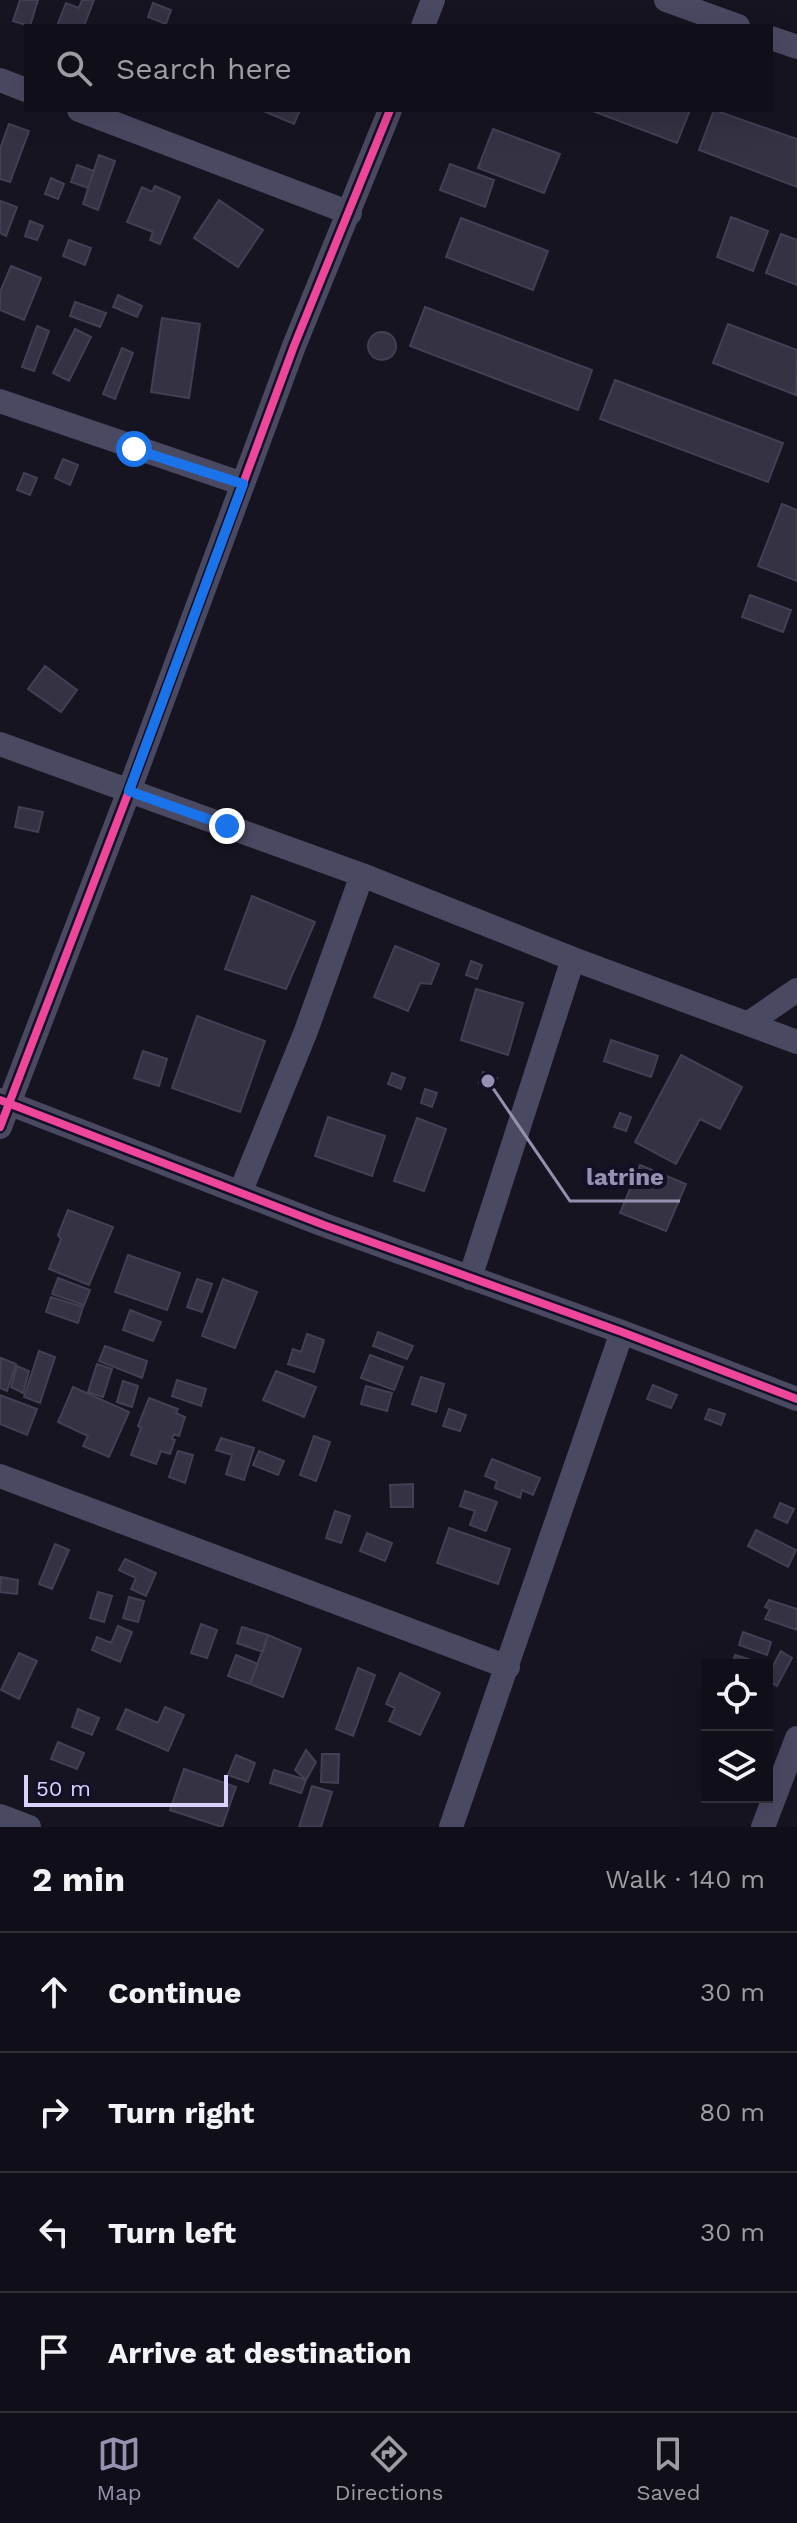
<!DOCTYPE html>
<html lang="en">
<head>
<meta charset="utf-8">
<style>
  body { margin:0; font-family:"Work Sans",sans-serif; background:#191822; color:#f1f3f6 }
  .controls { position:absolute; right:24px; bottom:24px; display:grid; overflow:hidden; border-radius:0px; box-shadow:0 8px 32px #0002 }
  .controls button { width:72px; height:72px; display:grid; place-items:center; padding:0; border:0; border-bottom:2px solid #302f38; background:#100f19; color:#f1f3f6; font:40px sans-serif }
  .scale { position:absolute; left:24px; bottom:20px; width:204px; box-sizing:border-box; padding-left:8px; border:4px solid #d9d4ff; border-top:0; font-size:22px; line-height:28px; white-space:nowrap; color:#d9d4ff; -webkit-text-stroke:6px #130f26; paint-order:stroke }
  .stop { position:absolute; width:24px; height:24px; margin:-18px; border:6px solid #1a73e8; border-radius:50%; background:#fff }
  .stop.end { background:#1a73e8; border-color:#fff; box-shadow:0 2px 8px #0008 }
  .list { margin:0; padding:0; list-style:none }
  h2 { display:flex; justify-content:space-between; align-items:center; height:104px; margin:0; padding:0 32px; font-size:34px }
  h2 small { font-size:26px; font-weight:400; color:#9c9ca2 }
  .list li { display:grid; grid-template-columns:52px 1fr auto; gap:24px; align-items:center; box-sizing:border-box; height:120px; padding:0 32px; border-top:2px solid #302f38 }
  .list b { display:block; font-size:30px; white-space:nowrap }
  .list em { font-size:26px; font-style:normal; color:#9c9ca2 }
  .icon { flex:none; width:44px; height:44px; fill:none; stroke:currentColor; stroke-width:2; stroke-linecap:round; stroke-linejoin:round }
  .map { position:relative; flex:none; width:797px; height:1827px; overflow:hidden }
  .search { position:absolute; background:#100f19; box-shadow:0 8px 32px #0002; left:24px; right:24px; top:24px; height:88px; display:flex; align-items:center; gap:20px; box-sizing:border-box; padding:0 28px; border-radius:0px; color:#9c9ca2; font-size:30px }
  .sheet { height:584px; background:#100f19 }
  nav { display:flex; justify-content:space-around; align-items:center; box-sizing:border-box; height:112px; border-top:2px solid #302f38; background:#100f19; font-size:22px; color:#9c9ca2 }
  nav a { display:grid; justify-items:center; gap:4px }
  nav .on { color:#9591b1 }
  .map>svg:first-child { display:block }
</style>
</head>
<body>
<div class="map">
<svg width="797" height="1827" viewBox="0 0 797 1827">
  <rect width="100%" height="100%" fill="#161421"/>
  <path fill="#343243" stroke="#433f54" stroke-width="2" d="M 20,0 L 38,0 L 30,26 L 13,21 Z
    M 82,0 L 94,0 L 84,26 L 57,26 L 66,3 L 79,8 Z
    M 153,3 L 171,10 L 166,24 L 148,17 Z
    M 261,110 L 300,110 L 294,124 Z
    M 590,110 L 690,110 L 677,143 Z
    M 714,110 L 797,139 L 797,187 L 699,150 Z
    M 9,124 L 29,131 L 10,182 L 0,179 L 0,149 Z
    M 493,129 L 560,154 L 544,193 L 478,168 Z
    M 99,155 L 115,161 L 98,210 L 83,204 Z
    M 450,164 L 494,180 L 485,207 L 440,190 Z
    M 77,165 L 94,171 L 88,188 L 71,182 Z
    M 51,178 L 64,184 L 58,199 L 45,194 Z
    M 155,186 L 180,197 L 160,244 L 150,240 L 153,232 L 127,222 L 142,187 L 152,192 Z
    M 219,200 L 263,230 L 238,267 L 194,238 Z
    M 0,201 L 17,207 L 6,236 L 0,233 Z
    M 731,217 L 768,231 L 753,271 L 717,257 Z
    M 461,218 L 548,251 L 533,290 L 446,257 Z
    M 30,221 L 43,226 L 37,240 L 25,236 Z
    M 781,234 L 797,240 L 797,285 L 766,273 Z
    M 69,240 L 91,248 L 85,265 L 63,256 Z
    M 11,266 L 41,278 L 24,320 L 0,310 L 0,292 Z
    M 118,295 L 142,306 L 137,317 L 113,307 Z
    M 75,302 L 106,313 L 100,327 L 70,316 Z
    M 425,307 L 592,370 L 578,410 L 410,346 Z
    M 162,318 L 200,324 L 189,398 L 151,392 Z
    M 728,324 L 797,350 L 796,395 L 713,363 Z
    M 37,326 L 49,331 L 34,371 L 22,367 Z
    M 75,329 L 91,337 L 69,381 L 53,373 Z
    M368 346a14 14 0 1 1 28 0a14 14 0 1 1-28 0Z
    M 122,348 L 133,353 L 115,399 L 103,394 Z
    M 615,380 L 783,443 L 768,482 L 600,419 Z
    M 63,459 L 78,465 L 70,485 L 55,478 Z
    M 24,473 L 37,478 L 30,495 L 17,490 Z
    M 782,504 L 797,510 L 797,581 L 758,566 Z
    M 750,595 L 791,610 L 783,632 L 742,617 Z
    M 45,666 L 77,690 L 61,712 L 28,689 Z
    M 19,807 L 43,812 L 38,832 L 15,827 Z
    M 252,896 L 315,922 L 286,989 L 225,969 Z
    M 395,946 L 439,964 L 431,984 L 420,983 L 408,1011 L 374,997 Z
    M 471,961 L 482,965 L 477,979 L 466,975 Z
    M 476,989 L 523,1003 L 508,1055 L 461,1040 Z
    M 197,1016 L 265,1041 L 240,1112 L 172,1088 Z
    M 611,1040 L 658,1056 L 651,1077 L 604,1061 Z
    M 143,1051 L 167,1059 L 159,1086 L 134,1078 Z
    M 681,1055 L 742,1087 L 720,1129 L 700,1119 L 676,1164 L 635,1142 Z
    M 483,1072 L 497,1078 L 492,1089 L 479,1083 Z
    M 392,1073 L 405,1078 L 401,1089 L 388,1084 Z
    M 425,1089 L 437,1093 L 432,1107 L 421,1103 Z
    M 620,1113 L 631,1117 L 626,1131 L 614,1127 Z
    M 328,1117 L 385,1136 L 372,1176 L 315,1156 Z
    M 417,1118 L 446,1129 L 424,1191 L 394,1181 Z
    M 640,1165 L 686,1184 L 666,1231 L 620,1213 Z
    M 68,1210 L 113,1227 L 89,1285 L 49,1269 L 61,1239 L 58,1235 Z
    M 128,1255 L 180,1273 L 167,1310 L 115,1292 Z
    M 58,1278 L 90,1290 L 84,1305 L 52,1294 Z
    M 197,1279 L 212,1284 L 202,1312 L 187,1307 Z
    M 223,1279 L 257,1292 L 235,1348 L 202,1336 Z
    M 51,1297 L 83,1307 L 78,1323 L 46,1312 Z
    M 130,1310 L 161,1322 L 153,1341 L 123,1330 Z
    M 378,1332 L 413,1346 L 407,1359 L 373,1346 Z
    M 307,1334 L 324,1340 L 314,1372 L 288,1364 L 293,1349 L 301,1352 Z
    M 105,1346 L 147,1361 L 142,1378 L 99,1361 Z
    M 39,1351 L 55,1357 L 40,1403 L 24,1397 Z
    M 370,1355 L 403,1367 L 394,1390 L 361,1378 Z
    M 1,1358 L 16,1364 L 7,1391 L 0,1388 Z
    M 97,1364 L 112,1369 L 103,1397 L 88,1392 Z
    M 17,1366 L 29,1371 L 23,1393 L 11,1387 Z
    M 276,1371 L 316,1387 L 304,1417 L 263,1400 Z
    M 421,1377 L 444,1384 L 436,1412 L 412,1404 Z
    M 177,1380 L 206,1389 L 201,1406 L 172,1396 Z
    M 123,1381 L 138,1386 L 132,1407 L 117,1402 Z
    M 653,1385 L 677,1395 L 671,1408 L 647,1399 Z
    M 366,1386 L 392,1393 L 387,1411 L 361,1404 Z
    M 73,1387 L 129,1412 L 109,1457 L 83,1446 L 88,1436 L 58,1422 Z
    M 0,1395 L 37,1409 L 27,1435 L 0,1424 Z
    M 149,1398 L 178,1409 L 176,1413 L 185,1417 L 179,1436 L 174,1434 L 172,1439 L 175,1440 L 170,1454 L 161,1451 L 156,1464 L 131,1455 L 141,1428 L 138,1426 Z
    M 449,1409 L 466,1415 L 460,1431 L 443,1426 Z
    M 709,1409 L 725,1414 L 721,1425 L 705,1419 Z
    M 314,1436 L 330,1442 L 316,1481 L 300,1475 Z
    M 221,1438 L 254,1448 L 244,1480 L 226,1474 L 232,1455 L 216,1450 Z
    M 178,1451 L 193,1455 L 185,1483 L 169,1477 Z
    M 259,1451 L 284,1461 L 278,1475 L 253,1465 Z
    M 492,1459 L 540,1478 L 533,1495 L 522,1490 L 520,1498 L 495,1488 L 497,1481 L 485,1476 Z
    M 413,1484 L 413,1507 L 391,1507 L 390,1485 Z
    M 465,1491 L 497,1502 L 486,1531 L 470,1525 L 475,1511 L 460,1506 Z
    M 780,1503 L 794,1509 L 787,1523 L 774,1517 Z
    M 335,1511 L 350,1516 L 341,1543 L 326,1538 Z
    M 449,1528 L 510,1549 L 498,1584 L 437,1563 Z
    M 756,1530 L 796,1550 L 788,1567 L 748,1546 Z
    M 367,1533 L 392,1543 L 385,1561 L 360,1551 Z
    M 55,1544 L 69,1550 L 52,1589 L 39,1584 Z
    M 125,1559 L 156,1573 L 146,1596 L 131,1589 L 136,1578 L 119,1570 Z
    M 1,1577 L 18,1580 L 17,1594 L 0,1592 Z
    M 98,1592 L 112,1596 L 104,1622 L 90,1618 Z
    M 129,1597 L 144,1601 L 138,1622 L 123,1618 Z
    M 769,1600 L 797,1609 L 797,1630 L 765,1619 L 770,1609 L 765,1607 Z
    M 201,1624 L 217,1630 L 207,1658 L 191,1653 Z
    M 118,1626 L 132,1632 L 120,1662 L 92,1650 L 97,1637 L 111,1643 Z
    M 242,1627 L 268,1635 L 263,1652 L 237,1643 Z
    M 743,1632 L 771,1642 L 767,1655 L 739,1645 Z
    M 268,1635 L 301,1649 L 283,1697 L 250,1684 Z
    M 781,1651 L 792,1658 L 777,1686 L 767,1680 L 767,1677 Z
    M 19,1653 L 37,1661 L 19,1699 L 1,1690 Z
    M 236,1655 L 258,1664 L 250,1684 L 228,1676 Z
    M 735,1655 L 761,1663 L 761,1665 L 732,1665 Z
    M 358,1668 L 375,1675 L 353,1736 L 336,1729 Z
    M 400,1673 L 440,1693 L 420,1735 L 389,1721 L 395,1708 L 386,1704 Z
    M 165,1707 L 184,1715 L 168,1751 L 117,1729 L 126,1709 L 158,1723 Z
    M 78,1709 L 99,1718 L 92,1735 L 72,1727 Z
    M 58,1742 L 84,1753 L 77,1769 L 51,1759 Z
    M 306,1750 L 316,1762 L 306,1780 L 295,1770 Z
    M 322,1754 L 339,1754 L 338,1783 L 321,1782 Z
    M 236,1755 L 255,1763 L 248,1782 L 228,1775 Z
    M 184,1769 L 236,1787 L 222,1827 L 170,1810 Z
    M 274,1770 L 306,1780 L 301,1793 L 270,1783 Z
    M 312,1786 L 332,1792 L 321,1827 L 299,1827 Z"/>
  <g fill="none" stroke-linecap="round" stroke-linejoin="round">
    <path stroke="#4a4962" stroke-width="24" d="M 666,0 L 738,26
      M 423,26 L 433,0
      M 771,38 L 797,47
      M 0,80 L 26,90
      M 79,110 L 350,213
      M 0,401 L 243,484
      M 0,744 L 362,875 L 573,959 L 797,1042
      M 749,1023 L 797,990
      M 0,1100 L 324,1225 L 622,1332 L 797,1399
      M 0,1127 L 129,791 L 294,346 L 390,110
      M 240,1193 L 306,1031 L 362,875
      M 470,1278 L 573,959
      M 0,1476 L 508,1667
      M 0,1816 L 29,1827
      M 451,1827 L 622,1332
      M 763,1827 L 797,1738"/>
    <g stroke="#130f26" stroke-width="13">
      <path id="cycleway" d="M 0,1100 L 324,1225 L 622,1332 L 797,1399
        M 0,1127 L 129,791 L 294,346 L 390,110"/>
    </g>
    <use href="#cycleway" stroke="#ed469a" stroke-width="8"/>
  </g>
  <g fill="none" stroke-linecap="round" stroke-linejoin="round">
    <path stroke="#1a73e8" stroke-width="10" d="M 134,449 L 243,484 L 129,791 L 227,826"/>
  </g>
  <path fill="none" stroke="#9591b1" stroke-width="3" d="M488 1081L570 1201H680"/>
  <circle fill="#9591b1" stroke="#130f26" stroke-width="3" cx="488" cy="1081" r="8"/>
  <g font-size="24" text-anchor="middle" font-weight="bold" fill="#9591b1" stroke="#130f26" stroke-width="8" stroke-linejoin="round" paint-order="stroke">
    <text x="625" y="1185">latrine</text>
  </g>
</svg>
<div class="controls">
<button><svg class="icon" aria-label="locate" viewBox="0 0 24 24"><circle cx="12" cy="12" r="6"/><path d="M12 2v4M12 18v4M2 12h4M18 12h4"/></svg></button>
<button><svg class="icon" aria-label="layers" viewBox="0 0 24 24"><path d="M12 4l9 5-9 5-9-5zM3 14l9 5 9-5"/></svg></button>
</div>
<div class="scale">50 m</div>
<div class="stop" style="left:134px;top:449px"></div>
<div class="stop end" style="left:227px;top:826px"></div>
<div class="search"><svg class="icon" aria-label="search" viewBox="0 0 24 24"><circle cx="10" cy="10" r="6"/><path d="M15 15l6 6"/></svg>Search here</div>
</div>
<section class="sheet">
<h2>2 min<small>Walk · 140 m</small></h2>
<ul class="list">
<li><svg class="icon" aria-label="ahead" viewBox="0 0 24 24"><path d="M12 20V5M6 11l6-6 6 6"/></svg><div><b>Continue</b></div><em>30 m</em></li>
<li><svg class="icon" aria-label="right" viewBox="0 0 24 24"><path d="M7 20v-9h11M14 6l5 5-5 5"/></svg><div><b>Turn right</b></div><em>80 m</em></li>
<li><svg class="icon" aria-label="left" viewBox="0 0 24 24"><path d="M17 20v-9H6M10 6l-5 5 5 5"/></svg><div><b>Turn left</b></div><em>30 m</em></li>
<li><svg class="icon" aria-label="arrive" viewBox="0 0 24 24"><path d="M6 21V4h12l-3 4 3 4H6"/></svg><div><b>Arrive at destination</b></div></li>
</ul>
</section>
<nav>
<a class="on"><svg class="icon" aria-label="map" viewBox="0 0 24 24"><path d="M3 6l6-2 6 2 6-2v14l-6 2-6-2-6 2zM9 4v14M15 6v14"/></svg>Map</a>
<a><svg class="icon" aria-label="directions" viewBox="0 0 24 24"><path d="M12 3l9 9-9 9-9-9zM9 14v-3h6M13 9l2 2-2 2"/></svg>Directions</a>
<a><svg class="icon" aria-label="saved" viewBox="0 0 24 24"><path d="M7 4h10v16l-5-4-5 4z"/></svg>Saved</a>
</nav>
</body>
</html>
